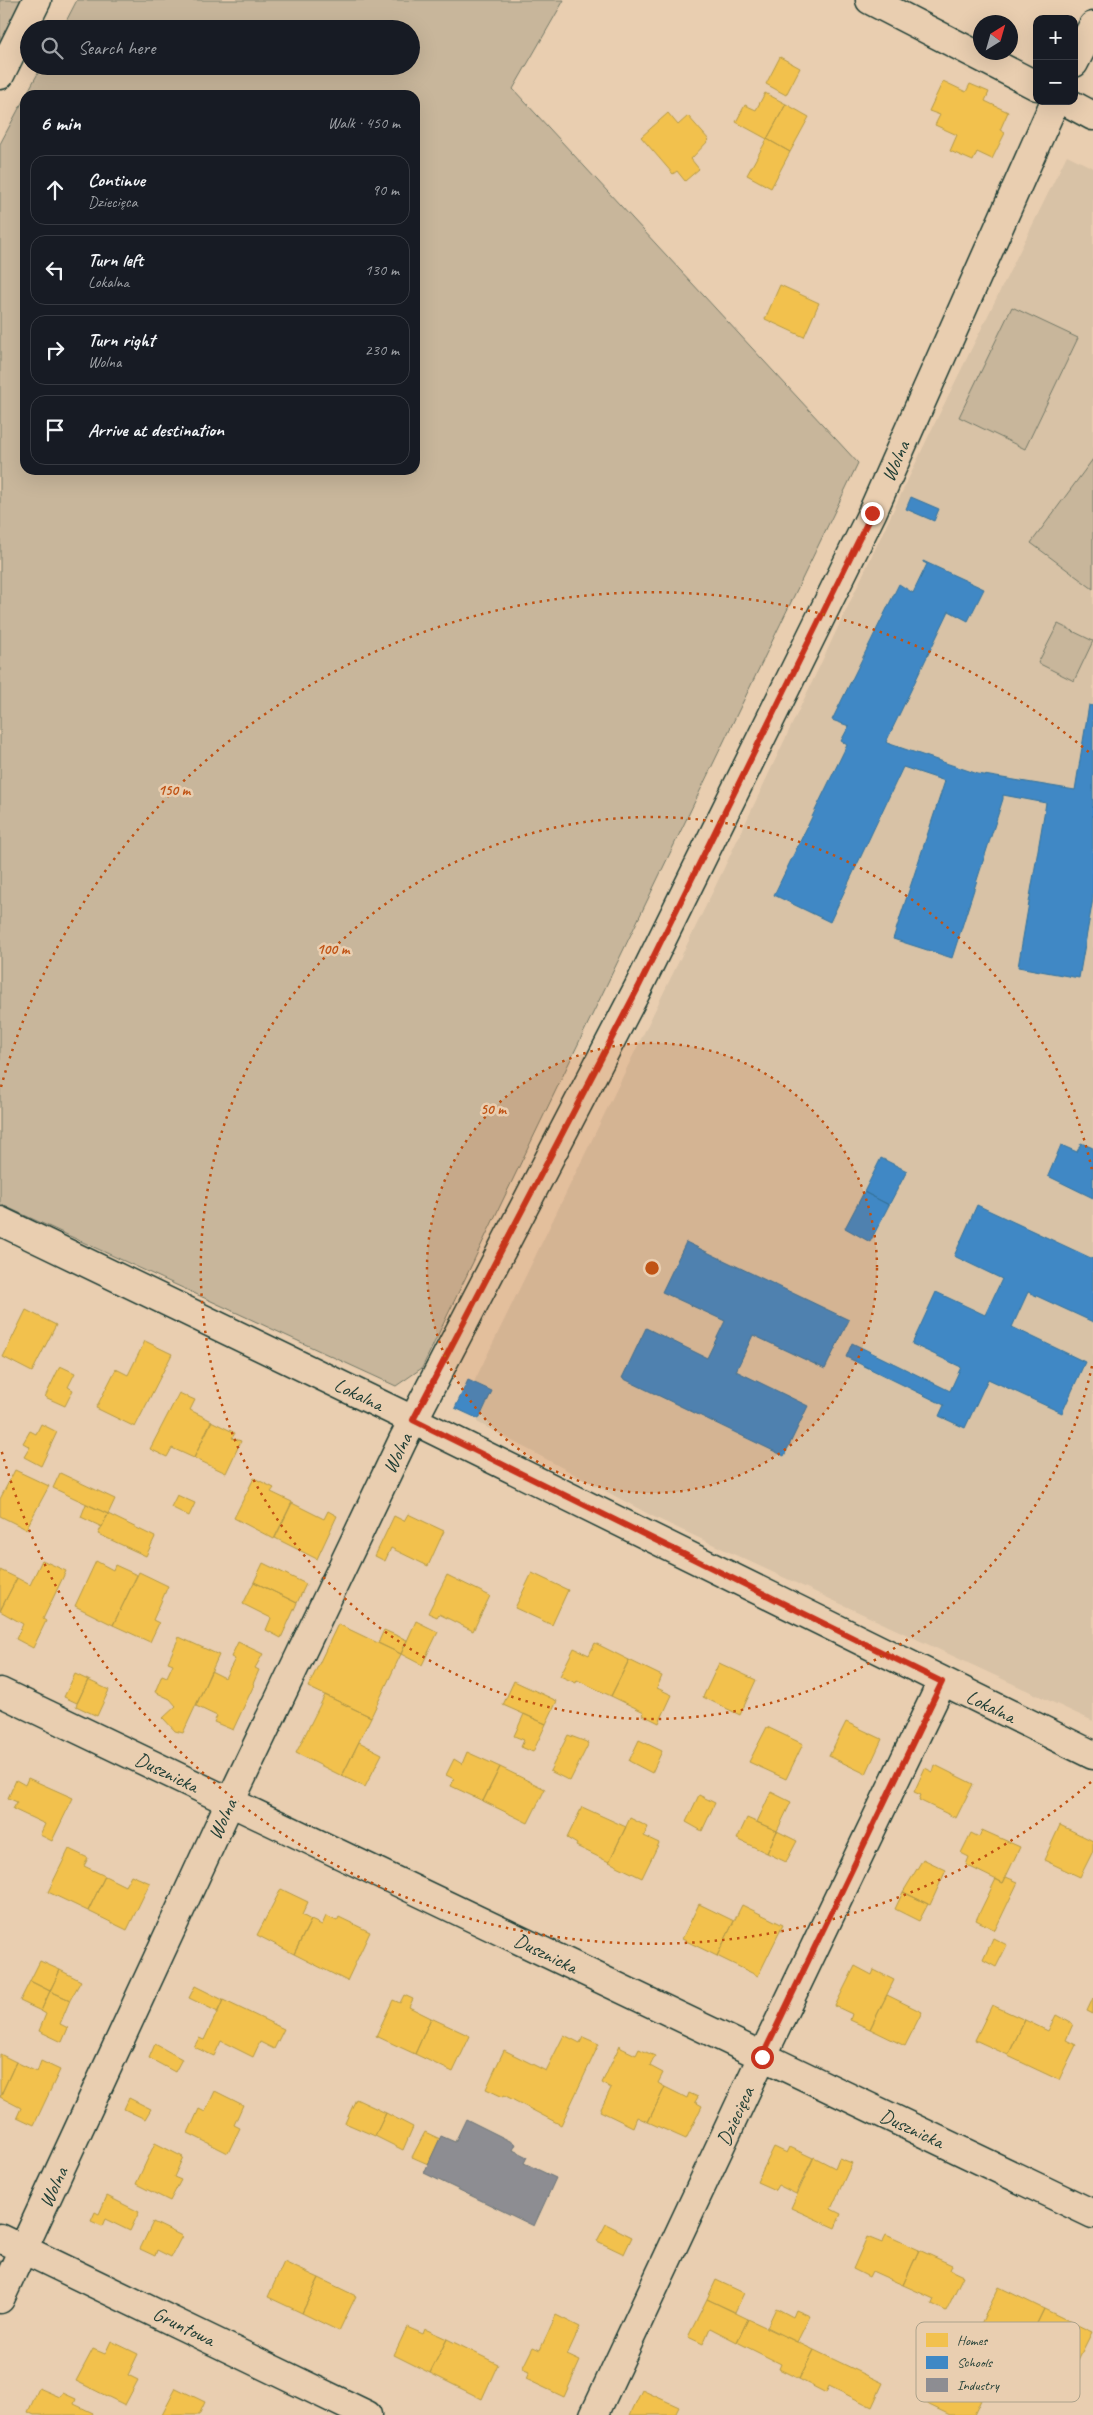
<!DOCTYPE html>
<html lang="en">
<head>
<meta charset="utf-8">
<style>
  body { margin:0; font-family:Caveat,sans-serif; background:#20242c; color:#f1f3f6 }
  .controls { position:absolute; right:15px; top:15px; display:grid; overflow:hidden; border-radius:10px; box-shadow:0 5px 20px #0002 }
  .controls button { width:45px; height:45px; display:grid; place-items:center; padding:0; border:0; border-bottom:1px solid #363941; background:#171b24; color:#f1f3f6; font:25px sans-serif }
  .compass { position:absolute; left:973px; top:15px; width:45px; height:45px; border-radius:50%; background:#171b24; box-shadow:0 5px 20px #0002; rotate:37deg }
  .stop { position:absolute; width:15px; height:15px; margin:-11px; border:4px solid #c8321e; border-radius:50%; background:#fff }
  .stop.end { background:#c8321e; border-color:#fff; box-shadow:0 1px 5px #0008 }
  .list { margin:0; padding:0; list-style:none }
  h2 { display:flex; justify-content:space-between; align-items:center; height:65px; margin:0; padding:0 20px; font-size:21px }
  h2 small { font-size:16px; font-weight:400; color:#9ea1a6 }
  .list li { display:grid; grid-template-columns:32px 1fr auto; gap:15px; align-items:center; box-sizing:border-box; height:70px; margin:0 10px 10px; padding:0 10px; border:1px solid #363941; border-radius:15px }
  .list b { display:block; font-size:19px; white-space:nowrap }
  .list p { margin:0; font-size:16px; white-space:nowrap; color:#9ea1a6 }
  .list em { font-size:16px; font-style:normal; color:#9ea1a6 }
  .icon { flex:none; width:28px; height:28px; fill:none; stroke:currentColor; stroke-width:2; stroke-linecap:round; stroke-linejoin:round }
  .map { position:relative; flex:none; width:1093px; height:2415px; overflow:hidden }
  .search { position:absolute; background:#171b24; box-shadow:0 5px 20px #0002; left:20px; top:20px; width:400px; height:55px; display:flex; align-items:center; gap:12px; box-sizing:border-box; padding:0 18px; border-radius:28px; color:#9ea1a6; font-size:19px }
  .panel { position:absolute; background:#171b24; box-shadow:0 5px 20px #0002; left:20px; top:90px; width:400px; height:385px; border-radius:15px }
  .map>svg:first-child { display:block }
</style>
</head>
<body>
<div class="map">
<svg width="1093" height="2415" viewBox="0 0 1093 2415">
  <rect width="100%" height="100%" fill="#e9ceb0"/>
  <filter id="ink" filterUnits="userSpaceOnUse"><feTurbulence type="fractalNoise" baseFrequency=".02" numOctaves="2"/><feDisplacementMap in="SourceGraphic" scale="10" xChannelSelector="R" yChannelSelector="G"/><feConvolveMatrix kernelMatrix="1 2 1 2 8 2 1 2 1" color-interpolation-filters="sRGB"/></filter>
  <g filter="url(#ink)">
    <path fill="#d8c2a6" d="M 1067,155 L 1093,168 L 1093,1721 L 656,1518 L 477,1422 L 492,1391 L 474,1382 L 716,885 L 930,433 Z"/>
    <path fill="#c8b69b" stroke="#747a68" d="M 0,0 L 21,0 L 0,44 Z
      M 77,0 L 564,0 L 513,89 L 858,463 L 422,1368 L 396,1386 L 0,1204 L 0,144 L 25,97 L 25,470 L 415,470 L 415,95 L 26,95 L 42,66 L 411,66 L 411,29 L 62,29 Z
      M 1012,307 L 1078,338 L 1025,449 L 959,417 Z
      M 1093,459 L 1093,589 L 1031,543 Z
      M 1058,624 L 1093,641 L 1074,681 L 1038,663 Z"/>
    <path fill="#f2c14e" stroke="#b39946" d="M 780,57 L 800,68 L 786,95 L 766,84 Z
      M 943,81 L 966,92 L 970,84 L 989,92 L 985,101 L 1008,112 L 1000,130 L 1005,133 L 992,159 L 977,152 L 973,161 L 950,151 L 957,135 L 935,125 L 940,115 L 929,111 Z
      M 765,93 L 786,104 L 767,139 L 736,122 L 745,105 L 756,110 Z
      M 786,104 L 809,117 L 790,152 L 767,139 Z
      M 668,113 L 678,125 L 688,116 L 709,140 L 691,159 L 699,169 L 685,181 L 677,171 L 673,174 L 641,137 Z
      M 767,139 L 790,152 L 771,188 L 747,175 Z
      M 780,285 L 819,303 L 804,337 L 765,319 Z
      M 26,1310 L 56,1325 L 32,1372 L 3,1357 Z
      M 145,1341 L 172,1354 L 135,1427 L 96,1408 L 116,1369 L 128,1375 Z
      M 60,1366 L 75,1373 L 68,1387 L 73,1390 L 65,1406 L 45,1397 Z
      M 179,1393 L 195,1400 L 190,1410 L 212,1421 L 194,1458 L 172,1448 L 167,1457 L 150,1449 Z
      M 211,1421 L 235,1433 L 232,1438 L 241,1441 L 226,1473 L 194,1458 Z
      M 41,1424 L 57,1432 L 41,1466 L 24,1457 L 30,1447 L 23,1443 L 30,1431 L 36,1434 Z
      M 15,1470 L 49,1486 L 26,1529 L 0,1516 L 0,1499 Z
      M 60,1473 L 115,1499 L 108,1514 L 53,1488 Z
      M 254,1478 L 274,1488 L 271,1492 L 292,1502 L 274,1539 L 234,1518 Z
      M 177,1495 L 195,1503 L 189,1516 L 171,1507 Z
      M 292,1503 L 324,1519 L 328,1511 L 337,1516 L 317,1559 L 275,1538 Z
      M 86,1504 L 108,1514 L 102,1527 L 81,1517 Z
      M 108,1514 L 155,1537 L 146,1556 L 98,1534 Z
      M 408,1514 L 444,1531 L 428,1566 L 391,1548 L 385,1561 L 375,1556 L 394,1516 L 404,1521 Z
      M 42,1560 L 66,1571 L 43,1619 L 46,1621 L 33,1648 L 16,1639 L 23,1624 L 0,1611 L 17,1578 L 30,1585 Z
      M 96,1561 L 113,1570 L 115,1565 L 137,1575 L 113,1625 L 75,1606 Z
      M 263,1563 L 306,1584 L 297,1603 L 254,1582 Z
      M 0,1570 L 17,1578 L 0,1611 Z
      M 139,1572 L 168,1586 L 153,1620 L 159,1623 L 150,1642 L 113,1625 Z
      M 532,1573 L 568,1590 L 552,1625 L 515,1608 Z
      M 447,1575 L 490,1596 L 473,1631 L 439,1614 L 437,1617 L 428,1613 Z
      M 254,1582 L 297,1603 L 281,1638 L 266,1630 L 271,1618 L 243,1604 Z
      M 416,1621 L 438,1632 L 422,1665 L 401,1654 Z
      M 338,1624 L 401,1654 L 371,1717 L 308,1687 Z
      M 384,1630 L 407,1640 L 401,1654 L 378,1643 Z
      M 179,1637 L 219,1655 L 183,1733 L 175,1731 L 163,1718 L 176,1706 L 170,1699 L 155,1692 L 162,1675 L 167,1677 L 173,1664 L 168,1662 Z
      M 238,1642 L 263,1654 L 255,1668 L 259,1670 L 253,1684 L 254,1685 L 233,1730 L 214,1722 L 217,1716 L 196,1706 L 211,1671 L 225,1678 L 235,1659 L 231,1657 Z
      M 595,1643 L 629,1660 L 611,1696 L 577,1680 L 576,1683 L 560,1676 L 574,1648 L 589,1655 Z
      M 629,1660 L 662,1676 L 657,1688 L 672,1695 L 659,1723 L 643,1715 L 644,1712 L 611,1696 Z
      M 719,1663 L 756,1680 L 740,1715 L 703,1697 Z
      M 75,1674 L 88,1680 L 77,1703 L 64,1697 Z
      M 88,1680 L 109,1690 L 97,1716 L 76,1706 Z
      M 514,1681 L 557,1701 L 546,1724 L 503,1705 Z
      M 325,1695 L 371,1717 L 342,1776 L 296,1753 Z
      M 524,1714 L 546,1724 L 533,1752 L 521,1747 L 524,1740 L 514,1736 Z
      M 846,1722 L 882,1739 L 866,1774 L 829,1756 Z
      M 767,1727 L 803,1744 L 786,1779 L 749,1762 Z
      M 568,1735 L 589,1743 L 570,1781 L 550,1771 Z
      M 639,1740 L 662,1751 L 652,1773 L 629,1761 Z
      M 359,1742 L 382,1754 L 365,1787 L 342,1776 Z
      M 467,1752 L 500,1767 L 483,1801 L 451,1786 L 454,1779 L 446,1775 L 454,1759 L 462,1764 Z
      M 935,1765 L 973,1784 L 956,1818 L 919,1800 L 921,1795 L 914,1792 L 925,1768 L 933,1772 Z
      M 500,1767 L 545,1789 L 528,1823 L 483,1801 Z
      M 28,1778 L 73,1798 L 52,1841 L 40,1835 L 45,1824 L 13,1809 L 17,1802 L 8,1798 L 16,1780 L 25,1785 Z
      M 771,1792 L 791,1802 L 777,1831 L 757,1822 Z
      M 699,1795 L 715,1803 L 702,1831 L 686,1822 Z
      M 582,1807 L 626,1827 L 609,1862 L 576,1846 L 577,1844 L 567,1838 Z
      M 630,1818 L 648,1827 L 644,1836 L 659,1843 L 642,1878 L 609,1862 Z
      M 747,1818 L 777,1831 L 767,1853 L 737,1839 Z
      M 1060,1825 L 1093,1841 L 1093,1851 L 1080,1877 L 1044,1860 Z
      M 982,1830 L 1020,1847 L 1003,1883 L 966,1865 L 969,1857 L 961,1853 L 971,1833 L 979,1837 Z
      M 777,1831 L 797,1841 L 786,1862 L 767,1853 Z
      M 69,1849 L 88,1858 L 84,1866 L 105,1876 L 88,1911 L 48,1892 Z
      M 923,1859 L 946,1870 L 930,1905 L 903,1892 Z
      M 131,1875 L 150,1883 L 127,1930 L 88,1911 L 105,1876 L 125,1886 Z
      M 1006,1877 L 1018,1882 L 995,1930 L 976,1920 L 996,1879 L 1003,1883 Z
      M 281,1889 L 308,1902 L 302,1915 L 311,1920 L 294,1954 L 257,1935 Z
      M 903,1892 L 928,1904 L 919,1921 L 895,1909 Z
      M 699,1904 L 734,1921 L 717,1956 L 682,1939 Z
      M 742,1905 L 783,1925 L 758,1976 L 717,1956 Z
      M 326,1916 L 337,1921 L 339,1917 L 370,1932 L 347,1981 L 294,1954 L 311,1920 L 322,1925 Z
      M 993,1938 L 1007,1945 L 996,1967 L 983,1960 Z
      M 40,1961 L 60,1970 L 50,1991 L 30,1981 Z
      M 855,1966 L 872,1975 L 874,1970 L 894,1980 L 870,2029 L 850,2020 L 852,2014 L 835,2006 Z
      M 60,1970 L 81,1981 L 70,2000 L 50,1991 Z
      M 30,1981 L 50,1991 L 41,2011 L 20,2001 Z
      M 195,1986 L 223,2000 L 218,2012 L 189,1998 Z
      M 50,1991 L 70,2000 L 60,2024 L 68,2028 L 62,2042 L 39,2031 L 46,2014 L 41,2011 Z
      M 404,1995 L 413,1999 L 409,2007 L 431,2018 L 415,2054 L 376,2036 L 393,2000 L 400,2003 Z
      M 887,1995 L 922,2012 L 905,2046 L 870,2029 Z
      M 1093,1998 L 1093,2014 L 1087,2011 Z
      M 223,2000 L 284,2029 L 274,2049 L 260,2042 L 253,2057 L 221,2041 L 214,2056 L 194,2047 L 199,2038 L 204,2040 Z
      M 992,2005 L 1025,2020 L 1008,2055 L 975,2040 Z
      M 1056,2015 L 1073,2024 L 1066,2040 L 1076,2045 L 1059,2080 L 1008,2056 L 1025,2020 L 1048,2031 Z
      M 431,2018 L 470,2036 L 453,2072 L 415,2054 Z
      M 564,2035 L 580,2043 L 583,2037 L 599,2044 L 561,2125 L 504,2095 L 503,2097 L 486,2089 L 504,2050 L 546,2071 Z
      M 155,2044 L 182,2059 L 175,2072 L 149,2058 Z
      M 620,2045 L 621,2048 L 636,2055 L 639,2049 L 655,2056 L 650,2066 L 663,2073 L 658,2083 L 665,2087 L 648,2122 L 637,2117 L 633,2127 L 600,2111 L 611,2088 L 602,2083 Z
      M 0,2054 L 16,2062 L 0,2097 Z
      M 41,2061 L 60,2070 L 34,2125 L 17,2117 L 21,2108 L 0,2097 L 16,2062 L 37,2072 Z
      M 665,2087 L 687,2098 L 689,2093 L 698,2097 L 695,2102 L 702,2106 L 686,2139 L 648,2122 Z
      M 215,2091 L 243,2105 L 234,2125 L 240,2128 L 228,2153 L 188,2133 L 199,2109 L 205,2112 Z
      M 129,2098 L 151,2109 L 145,2119 L 124,2109 Z
      M 356,2099 L 386,2113 L 375,2136 L 345,2123 Z
      M 386,2113 L 413,2127 L 403,2150 L 375,2136 Z
      M 425,2132 L 440,2139 L 428,2164 L 412,2157 Z
      M 155,2143 L 183,2157 L 174,2177 L 181,2180 L 170,2201 L 136,2184 Z
      M 774,2147 L 787,2153 L 790,2147 L 813,2158 L 796,2194 L 778,2185 L 775,2190 L 757,2182 Z
      M 814,2157 L 835,2168 L 839,2158 L 852,2163 L 831,2209 L 841,2214 L 835,2228 L 791,2208 Z
      M 107,2196 L 139,2212 L 130,2231 L 105,2219 L 102,2226 L 91,2221 L 95,2212 L 99,2214 Z
      M 153,2222 L 182,2236 L 171,2257 L 157,2250 L 155,2256 L 140,2249 Z
      M 606,2224 L 632,2237 L 624,2254 L 597,2241 Z
      M 886,2235 L 919,2250 L 903,2285 L 872,2271 L 869,2277 L 853,2269 L 867,2237 L 882,2243 Z
      M 919,2250 L 952,2265 L 950,2270 L 963,2276 L 946,2311 L 932,2304 L 934,2299 L 903,2285 Z
      M 284,2262 L 319,2278 L 302,2313 L 268,2297 Z
      M 319,2278 L 356,2296 L 339,2331 L 302,2313 Z
      M 716,2280 L 744,2293 L 735,2312 L 707,2299 Z
      M 999,2287 L 1044,2309 L 1027,2344 L 997,2328 L 992,2339 L 977,2332 Z
      M 707,2299 L 748,2319 L 737,2342 L 710,2328 L 703,2344 L 688,2337 Z
      M 776,2308 L 793,2317 L 796,2310 L 810,2316 L 797,2342 L 767,2327 Z
      M 1044,2309 L 1092,2332 L 1069,2378 L 1047,2368 L 1053,2356 L 1027,2344 Z
      M 556,2315 L 580,2327 L 567,2355 L 580,2361 L 564,2397 L 526,2379 L 529,2372 L 522,2369 L 533,2347 L 540,2350 Z
      M 748,2319 L 814,2350 L 799,2379 L 779,2369 L 781,2364 L 737,2342 Z
      M 407,2327 L 423,2334 L 425,2329 L 447,2339 L 430,2373 L 394,2355 Z
      M 447,2339 L 498,2364 L 482,2399 L 430,2373 Z
      M 111,2341 L 138,2354 L 128,2375 L 138,2380 L 125,2405 L 76,2381 L 93,2349 L 105,2354 Z
      M 814,2350 L 883,2383 L 872,2407 L 829,2386 L 826,2393 L 799,2379 Z
      M 940,2366 L 958,2374 L 953,2385 L 981,2400 L 974,2415 L 950,2415 L 923,2402 Z
      M 39,2388 L 60,2397 L 63,2393 L 76,2399 L 74,2404 L 93,2413 L 92,2415 L 34,2415 L 28,2412 Z
      M 176,2388 L 205,2402 L 199,2415 L 162,2415 Z
      M 642,2390 L 679,2407 L 675,2415 L 630,2415 Z"/>
    <path fill="#3f88c5" stroke="#35729a" d="M 911,497 L 939,509 L 934,521 L 906,509 Z
      M 923,561 L 984,589 L 968,621 L 949,611 L 886,742 L 887,743 L 978,774 L 1075,790 L 1089,705 L 1093,706 L 1093,899 L 1079,978 L 1018,967 L 1046,803 L 1003,795 L 1003,799 L 952,958 L 893,939 L 945,781 L 903,767 L 830,922 L 774,895 L 847,745 L 841,741 L 849,726 L 832,720 L 899,584 L 913,593 L 927,564 L 923,562 Z
      M 1081,1143 L 1093,1148 L 1093,1198 L 1048,1176 L 1061,1145 L 1077,1152 Z
      M 881,1158 L 907,1171 L 889,1205 L 864,1192 Z
      M 864,1192 L 889,1205 L 870,1242 L 845,1228 Z
      M 977,1205 L 1093,1259 L 1093,1322 L 1028,1292 L 1012,1327 L 1085,1362 L 1062,1413 L 988,1379 L 965,1428 L 939,1416 L 944,1405 L 846,1357 L 852,1343 L 950,1391 L 961,1367 L 912,1344 L 936,1292 L 985,1315 L 1002,1279 L 954,1256 Z
      M 686,1242 L 849,1320 L 825,1369 L 753,1335 L 736,1371 L 808,1406 L 784,1456 L 622,1378 L 646,1328 L 707,1358 L 725,1321 L 662,1292 Z
      M 468,1380 L 492,1391 L 479,1419 L 455,1408 Z"/>
    <path fill="#8d8d92" stroke="#6c7576" d="M 466,2119 L 516,2144 L 513,2150 L 527,2157 L 524,2163 L 556,2178 L 534,2226 L 424,2173 L 441,2136 L 455,2142 Z"/>
    <g fill="none" stroke-linecap="round" stroke-linejoin="round">
      <g stroke="#1f3d34" stroke-width="31">
        <path id="street" d="M 870,0 L 1037,86
          M 1074,63 L 1093,26
          M 0,75 L 37,0
          M 1065,101 L 1093,116
          M 0,1221 L 413,1420 L 1093,1755
          M 0,1692 L 1093,2214
          M 0,2238 L 367,2415
          M 0,2299 L 230,1802 L 403,1440 L 638,988 L 872,513 L 1055,101
          M 594,2415 L 762,2057 L 942,1682"/>
      </g>
      <use href="#street" stroke="#e9ceb0" stroke-width="28"/>
    </g>
  </g>
  <g fill="none" stroke-linecap="round" stroke-linejoin="round" filter="url(#ink)">
    <path stroke="#c8321e" stroke-width="6" d="M 762,2057 L 942,1682 L 413,1420 L 638,988 L 872,513"/>
  </g>
  <circle cx="652" cy="1268" r="225" fill="#c05314" fill-opacity=".12"/>
  <g fill="none" stroke="#c05314" stroke-width="2.5" stroke-dasharray="2.5 5">
    <circle cx="652" cy="1268" r="225"/>
    <path d="M1092 1366A451 451 0 1 1 1092 1170"/>
    <path d="M1091 1782A676 676 0 0 1 1 1449M1 1087A676 676 0 0 1 1091 754"/>
  </g>
  <g text-anchor="middle" stroke-width="5" stroke-linejoin="round" paint-order="stroke">
    <g font-size="20" fill="#1f3d34" stroke="#e9ceb0">
      <text transform="translate(895 461) rotate(-66)" y="7">Wolna</text>
      <text transform="translate(359 1394) rotate(26)" y="7">Lokalna</text>
      <text transform="translate(397 1453) rotate(-64)" y="7">Wolna</text>
      <text transform="translate(991 1706) rotate(26)" y="7">Lokalna</text>
      <text transform="translate(167 1772) rotate(26)" y="7">Dusznicka</text>
      <text transform="translate(222 1819) rotate(-65)" y="7">Wolna</text>
      <text transform="translate(546 1953) rotate(26)" y="7">Dusznicka</text>
      <text transform="translate(735 2116) rotate(-65)" y="7">Dziecięca</text>
      <text transform="translate(912 2128) rotate(25)" y="7">Dusznicka</text>
      <text transform="translate(53 2187) rotate(-65)" y="7">Wolna</text>
      <text transform="translate(184 2326) rotate(26)" y="7">Gruntowa</text>
    </g>
  </g>
  <rect x="916" y="2322" width="164" height="80" rx="8" fill="#e9ceb0" stroke="#aca28b" stroke-width="1"/>
  <rect x="926" y="2333" width="22" height="14" fill="#f2c14e"/>
  <rect x="926" y="2356" width="22" height="13" fill="#3f88c5"/>
  <rect x="926" y="2378" width="22" height="14" fill="#8d8d92"/>
  <g font-size="14" fill="#1f3d34">
    <text x="957" y="2345">Homes</text>
    <text x="957" y="2367">Schools</text>
    <text x="957" y="2390">Industry</text>
  </g>
  <circle cx="652" cy="1268" r="8" fill="#c05314" stroke="#e9ceb0" stroke-width="2.5"/>
  <g font-size="15" text-anchor="middle" font-weight="bold" fill="#c05314" stroke="#e9ceb0" stroke-width="5" stroke-linejoin="round" paint-order="stroke">
    <text x="174" y="795">150 m</text>
    <text x="333" y="954">100 m</text>
    <text x="493" y="1114">50 m</text>
  </g>
</svg>
<div class="controls">
<button>+</button>
<button>−</button>
</div>
<svg class="compass" viewBox="-18 -18 36 36"><path d="M0-13l5 13h-10z" fill="#e53935"/><path d="M0 13l5-13h-10z" fill="#9ea1a6"/></svg>
<div class="stop" style="left:762px;top:2057px"></div>
<div class="stop end" style="left:872px;top:513px"></div>
<div class="search"><svg class="icon" aria-label="search" viewBox="0 0 24 24"><circle cx="10" cy="10" r="6"/><path d="M15 15l6 6"/></svg>Search here</div>
<section class="panel">
<h2>6 min<small>Walk · 450 m</small></h2>
<ul class="list">
<li><svg class="icon" aria-label="ahead" viewBox="0 0 24 24"><path d="M12 20V5M6 11l6-6 6 6"/></svg><div><b>Continue</b><p>Dziecięca</p></div><em>90 m</em></li>
<li><svg class="icon" aria-label="left" viewBox="0 0 24 24"><path d="M17 20v-9H6M10 6l-5 5 5 5"/></svg><div><b>Turn left</b><p>Lokalna</p></div><em>130 m</em></li>
<li><svg class="icon" aria-label="right" viewBox="0 0 24 24"><path d="M7 20v-9h11M14 6l5 5-5 5"/></svg><div><b>Turn right</b><p>Wolna</p></div><em>230 m</em></li>
<li><svg class="icon" aria-label="arrive" viewBox="0 0 24 24"><path d="M6 21V4h12l-3 4 3 4H6"/></svg><div><b>Arrive at destination</b></div></li>
</ul>
</section>
</div>
</body>
</html>
